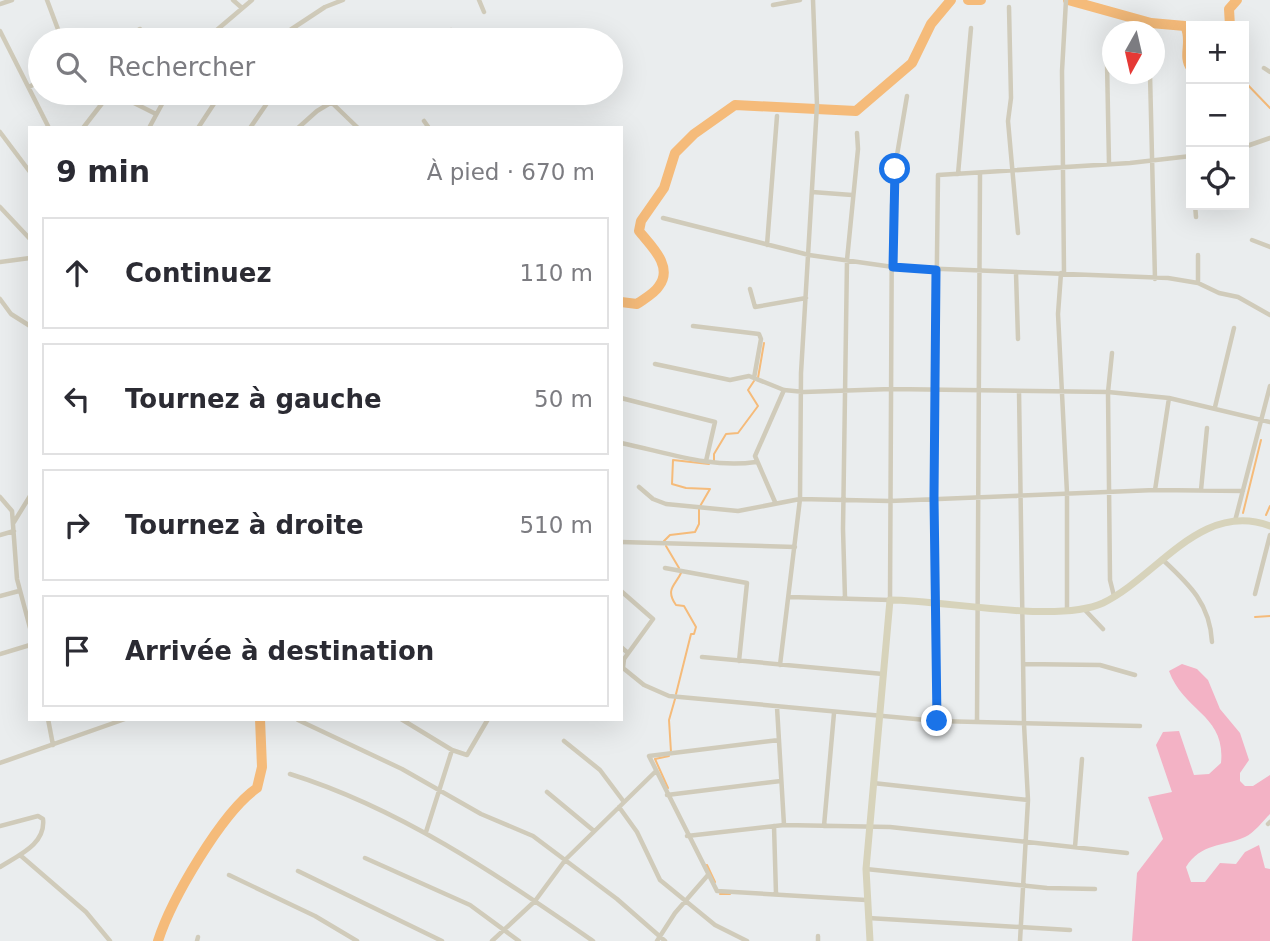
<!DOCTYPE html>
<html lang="fr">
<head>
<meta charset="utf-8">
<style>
  body { margin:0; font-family:"DejaVu Sans",sans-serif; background:#f2f2f3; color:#2b2b33 }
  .controls { position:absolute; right:21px; top:21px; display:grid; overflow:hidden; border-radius:0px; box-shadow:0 7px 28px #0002 }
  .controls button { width:63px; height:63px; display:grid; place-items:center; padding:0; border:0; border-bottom:2px solid #e1e1e2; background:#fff; color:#2b2b33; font:35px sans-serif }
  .compass { position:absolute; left:1102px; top:21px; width:63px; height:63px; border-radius:50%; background:#fff; box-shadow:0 7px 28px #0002; rotate:188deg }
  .stop { position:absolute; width:21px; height:21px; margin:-16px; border:5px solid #1a73e8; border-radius:50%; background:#fff }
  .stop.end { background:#1a73e8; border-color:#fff; box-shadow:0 2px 7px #0008 }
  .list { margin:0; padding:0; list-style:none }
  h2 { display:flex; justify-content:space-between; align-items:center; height:91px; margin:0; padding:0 28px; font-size:30px }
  h2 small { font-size:23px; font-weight:400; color:#7c7c81 }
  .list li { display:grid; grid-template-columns:46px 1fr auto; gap:21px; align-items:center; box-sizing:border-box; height:112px; margin:0 14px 14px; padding:0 14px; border:2px solid #e1e1e2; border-radius:0px }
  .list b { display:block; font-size:26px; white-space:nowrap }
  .list em { font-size:23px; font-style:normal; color:#7c7c81 }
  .icon { flex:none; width:38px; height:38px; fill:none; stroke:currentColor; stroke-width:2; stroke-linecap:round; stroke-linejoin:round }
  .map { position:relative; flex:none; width:1270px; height:941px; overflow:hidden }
  .search { position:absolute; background:#fff; box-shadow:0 7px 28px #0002; left:28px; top:28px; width:595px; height:77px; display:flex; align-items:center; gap:18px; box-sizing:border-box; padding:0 24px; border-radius:38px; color:#7c7c81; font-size:26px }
  .panel { position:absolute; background:#fff; box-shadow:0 7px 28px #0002; left:28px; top:126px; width:595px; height:595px; border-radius:0px }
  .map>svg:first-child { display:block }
</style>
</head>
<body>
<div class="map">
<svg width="1270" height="941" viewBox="0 0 1270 941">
  <rect width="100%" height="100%" fill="#eaedee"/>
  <path fill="#f3b2c5" d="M 1182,664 L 1197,669 L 1208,680 L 1220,709 L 1240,733 L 1249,760 L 1240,773 L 1240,781 L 1245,786 L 1253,786 L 1270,775 L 1270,814 C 1263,821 1254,833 1245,837 C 1222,847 1201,843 1186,867 L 1191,882 L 1205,882 L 1220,863 L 1236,864 L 1245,852 L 1259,845 L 1265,868 L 1270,869 L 1270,941 L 1132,941 L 1137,873 L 1163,839 L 1148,797 L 1172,792 L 1156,745 L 1163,732 L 1179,731 L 1194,775 L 1209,774 L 1221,763 C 1226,715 1184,712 1169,671 Z"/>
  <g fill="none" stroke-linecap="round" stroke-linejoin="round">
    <path stroke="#f5bb7a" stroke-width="2" d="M 1244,81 L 1270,108
      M 758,378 L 764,343
      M 714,462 L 714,454 L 726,434 L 738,433 L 758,406 L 748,390 L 754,381
      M 1243,513 L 1261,440
      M 1266,515 L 1270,506
      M 664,541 L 670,535 L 695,532 L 699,524 L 699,508 L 710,489 L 686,488 L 672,484 L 673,460 L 709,464
      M 666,546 L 679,568
      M 1255,617 L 1270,616
      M 676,694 L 691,634 L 694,634 L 696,627 L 684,606 L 676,605 C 665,589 675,586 681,573
      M 671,752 L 669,720 L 675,699
      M 668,788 L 655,759 L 669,756
      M 707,865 L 715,882
      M 720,894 L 730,894"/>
    <path stroke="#f5bb7a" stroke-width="10" d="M 968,0 L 981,0
      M 1068,0 L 1151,23 L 1185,26 C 1193,41 1182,56 1191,68
      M 1230,26 L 1229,9 L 1237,0
      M 621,302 L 637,304 C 644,299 655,293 659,286 C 674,266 650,245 639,231 L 641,221 L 664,188 L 675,153 L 694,134 L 735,105 L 856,111 L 912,63 L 931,24 L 951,0
      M 158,941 C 171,900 222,812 257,788 L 262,767 L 260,719"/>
    <path stroke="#d0cbba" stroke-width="4.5" d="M 47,0 L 62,40
      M 233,0 L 242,8
      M 479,0 L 484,12
      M 0,4 L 12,0
      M 773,5 L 800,0
      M 1009,7 L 1011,98 L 1008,121 L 1018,233
      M 0,31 L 49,128
      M 122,40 L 140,29
      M 205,40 L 252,0
      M 275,40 L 325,7 L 343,0
      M 434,40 L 451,30
      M 1107,62 L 1109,164
      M 1264,68 L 1270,72
      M 1150,74 L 1155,279
      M 29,87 L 40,81
      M 114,93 L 156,114
      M 1190,98 L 1191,104
      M 331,102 L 358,128
      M 424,121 L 429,128
      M 83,128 L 107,97
      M 149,128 L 168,93
      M 198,128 L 221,93
      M 250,128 L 274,93
      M 298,128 L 317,111 L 347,93
      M 0,132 L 30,172
      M 1244,147 L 1270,138
      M 958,174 L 971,28
      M 812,192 L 852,195
      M 1195,205 L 1196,217
      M 0,207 L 30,239
      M 663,218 L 809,255 L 893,267 L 1168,278 L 1198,283 L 1219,293 L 1238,297 L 1270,315
      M 1252,240 L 1270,247
      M 767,245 L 777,116
      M 0,262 L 30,258
      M 1016,273 L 1018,339
      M 1061,273 L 1058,314 L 1067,493 L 1067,610
      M 1064,273 L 1062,71 L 1066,0
      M 1198,283 L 1198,255
      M 750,289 L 755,307 L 806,298
      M 0,299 L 11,314 L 30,326
      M 693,326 L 759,334 L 761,339 L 754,378
      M 1112,353 L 1108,392 L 1110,580 L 1114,596
      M 655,364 L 730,380 L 749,376 L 784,390 L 804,392 L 891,389 L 1108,392 L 1169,398 L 1270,422
      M 1019,391 L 1024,724 L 1028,800 L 1020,941
      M 621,398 L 715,422 L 706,461
      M 1215,407 L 1234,328
      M 621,443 C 665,452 711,469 756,462
      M 639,487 L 653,499 L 666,504 L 738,511 L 800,499 L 890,501 L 1155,490 L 1243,491
      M 1155,490 L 1169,398
      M 1201,490 L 1207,428
      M 0,497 L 12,511 L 17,579 L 30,628
      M 775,502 L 755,456 L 784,390
      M 1235,521 L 1270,386
      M 14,522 L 30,496
      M 0,535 L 14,531
      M 621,542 L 795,547
      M 1163,560 C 1190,585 1210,604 1212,642
      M 665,568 L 747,583 L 739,661
      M 621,591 L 653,619 L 624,659 L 623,668 L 644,685 L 669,696 L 937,721 L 1140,726
      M 1255,594 L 1270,535
      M 0,596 L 19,591
      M 790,597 L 890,600 L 892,205 L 896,161 L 907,96
      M 845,598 L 843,529 L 847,260 L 858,149 L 857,133
      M 1084,609 L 1103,629
      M 621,647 L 628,653
      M 0,654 L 30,645
      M 702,657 L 883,674
      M 1024,664 L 1100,665 L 1135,675
      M 780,665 L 800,499 L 801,373 L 817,105 L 813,0
      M 777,707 L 784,825
      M 48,719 L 53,745
      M 401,719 L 452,750 L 467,755 L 488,719
      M 298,720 L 402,769 L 481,814 L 533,836 L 617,899 L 665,941
      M 937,721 L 934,497 L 938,175 L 1130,163 L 1191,156
      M 977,722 L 980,174
      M 779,740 L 649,756 L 717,891 L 866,900
      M 564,741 L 600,770 L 624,802
      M 0,763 L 125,719
      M 290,774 C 402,809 497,875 593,941
      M 873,783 L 1028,800
      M 547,792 L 594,831
      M 667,795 L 781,781
      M 619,807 L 637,832 L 660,880 L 715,925 L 747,941
      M 1268,824 L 1270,822
      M 0,826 L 38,816 L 43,819 C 46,844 19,855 0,867
      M 774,826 L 776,894
      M 824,826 L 834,713
      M 426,832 L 452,750
      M 687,836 L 784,825 L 890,827 L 1127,853
      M 1075,847 L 1082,759
      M 20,855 L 86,912 L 110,941
      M 365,858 L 470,905 L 519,941
      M 866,869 L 1047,888 L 1095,889
      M 298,871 L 442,941
      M 229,875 L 315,916 L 357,941
      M 868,918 L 1070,930
      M 197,941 L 198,937
      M 492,941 L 535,901 L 566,859 L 656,771
      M 657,941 L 675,913 L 708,875
      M 818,941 L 818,936"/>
    <path stroke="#d7d3bb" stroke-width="7" d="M 870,941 L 866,869 L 890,600 C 945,600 1056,624 1103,603 C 1157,577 1201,500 1270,526"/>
  </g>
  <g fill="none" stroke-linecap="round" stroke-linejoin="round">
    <path stroke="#1a73e8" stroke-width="9" d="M 895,169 L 893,267 L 936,270 L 934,497 L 937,721"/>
  </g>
</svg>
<div class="controls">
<button>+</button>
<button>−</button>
<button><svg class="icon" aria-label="locate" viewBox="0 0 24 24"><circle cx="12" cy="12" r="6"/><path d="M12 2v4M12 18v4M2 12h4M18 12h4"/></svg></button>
</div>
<svg class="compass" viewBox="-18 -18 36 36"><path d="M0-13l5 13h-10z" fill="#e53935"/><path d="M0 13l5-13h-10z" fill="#7c7c81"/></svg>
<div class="stop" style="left:895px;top:169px"></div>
<div class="stop end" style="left:937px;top:721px"></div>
<div class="search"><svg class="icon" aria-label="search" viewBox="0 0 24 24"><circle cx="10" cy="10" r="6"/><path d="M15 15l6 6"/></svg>Rechercher</div>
<section class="panel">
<h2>9 min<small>À pied · 670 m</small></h2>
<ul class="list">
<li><svg class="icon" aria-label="ahead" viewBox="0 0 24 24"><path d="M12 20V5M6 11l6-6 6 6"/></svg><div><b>Continuez</b></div><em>110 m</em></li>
<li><svg class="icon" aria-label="left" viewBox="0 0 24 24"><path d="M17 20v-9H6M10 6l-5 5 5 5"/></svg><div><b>Tournez à gauche</b></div><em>50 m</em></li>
<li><svg class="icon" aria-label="right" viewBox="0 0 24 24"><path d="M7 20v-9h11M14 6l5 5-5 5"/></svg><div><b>Tournez à droite</b></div><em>510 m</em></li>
<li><svg class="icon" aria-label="arrive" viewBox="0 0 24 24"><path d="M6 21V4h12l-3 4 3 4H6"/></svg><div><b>Arrivée à destination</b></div></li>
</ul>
</section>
</div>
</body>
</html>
